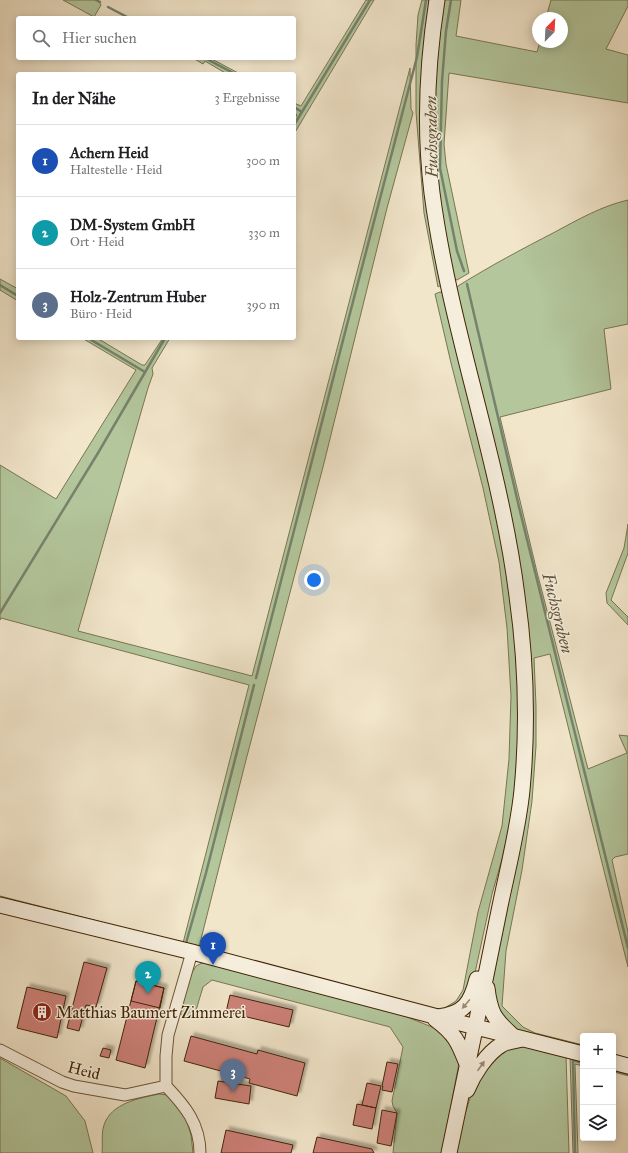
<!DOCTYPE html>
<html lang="de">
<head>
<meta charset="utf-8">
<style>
  body { margin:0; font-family:"IM FELL Great Primer",serif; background:#f6f6f6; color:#202124 }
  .controls { position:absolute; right:12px; bottom:12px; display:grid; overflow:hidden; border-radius:4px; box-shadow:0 2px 10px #0003 }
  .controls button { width:36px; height:36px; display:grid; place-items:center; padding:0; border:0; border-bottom:1px solid #e0e0e0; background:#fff; color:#202124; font:20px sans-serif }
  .compass { position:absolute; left:532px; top:12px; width:36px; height:36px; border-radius:50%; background:#fff; box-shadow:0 2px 10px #0003; rotate:24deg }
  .you { position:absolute; left:314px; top:580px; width:14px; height:14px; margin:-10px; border:3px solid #fff; border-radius:50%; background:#1a73e8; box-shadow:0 0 0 6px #1a73e833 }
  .badge { display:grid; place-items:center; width:26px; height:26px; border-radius:50%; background:#0b8043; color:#fff; font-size:13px; font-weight:700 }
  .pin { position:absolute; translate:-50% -33px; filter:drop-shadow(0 1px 2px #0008) }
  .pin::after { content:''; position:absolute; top:21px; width:14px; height:12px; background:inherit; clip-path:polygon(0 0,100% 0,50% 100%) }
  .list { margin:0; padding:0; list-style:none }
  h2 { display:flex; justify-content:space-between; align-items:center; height:52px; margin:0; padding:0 16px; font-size:17px }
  h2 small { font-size:13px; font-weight:400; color:#757577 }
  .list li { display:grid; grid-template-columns:26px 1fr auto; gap:12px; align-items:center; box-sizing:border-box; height:72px; padding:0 16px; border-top:1px solid #e0e0e0 }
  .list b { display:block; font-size:15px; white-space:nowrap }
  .list p { margin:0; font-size:13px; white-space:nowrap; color:#757577 }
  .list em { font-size:13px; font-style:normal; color:#757577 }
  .icon { flex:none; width:22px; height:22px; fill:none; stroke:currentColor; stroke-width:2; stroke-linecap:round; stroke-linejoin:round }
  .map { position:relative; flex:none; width:628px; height:1153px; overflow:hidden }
  .search { position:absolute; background:#fff; box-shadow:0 2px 10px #0003; left:16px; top:16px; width:280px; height:44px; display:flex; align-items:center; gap:10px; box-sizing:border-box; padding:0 14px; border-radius:4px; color:#757577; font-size:15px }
  .panel { position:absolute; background:#fff; box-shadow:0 2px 10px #0003; left:16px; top:72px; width:280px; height:268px; border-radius:4px }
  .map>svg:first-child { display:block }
</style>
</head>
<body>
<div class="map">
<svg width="628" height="1153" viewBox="0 0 628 1153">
  <defs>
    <filter id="shadow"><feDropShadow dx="3.5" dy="-3.5" stdDeviation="1" flood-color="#0004"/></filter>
  </defs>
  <rect width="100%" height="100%" fill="#f1e5ca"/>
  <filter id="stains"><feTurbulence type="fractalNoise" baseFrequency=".005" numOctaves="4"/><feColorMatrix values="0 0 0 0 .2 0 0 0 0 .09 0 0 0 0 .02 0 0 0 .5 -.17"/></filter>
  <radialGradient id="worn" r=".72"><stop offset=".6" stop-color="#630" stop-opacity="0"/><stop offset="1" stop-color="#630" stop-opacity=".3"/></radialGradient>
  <path fill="#b3c69c" stroke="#7a7550" d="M 63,0 L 98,0 L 101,5 L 94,17 Z
    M 366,0 L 374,0 L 294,134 L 294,120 L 297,115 L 294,112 L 294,103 L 301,106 Z
    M 422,0 L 431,0 L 425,52 L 443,284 L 438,287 L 424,213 L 416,112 L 416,45 L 418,15 Z
    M 443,0 L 461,0 L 456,36 L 537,52 L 540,42 L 562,42 L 562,18 L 546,18 L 551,0 L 628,0 L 628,6 L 606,49 L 628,55 L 628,103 L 449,73 L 444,144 L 446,164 L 469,273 L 457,280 L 451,278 L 435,167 L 434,71 Z
    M 193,58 L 210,58 L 240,74 L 227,74 L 205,61 L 203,64 Z
    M 410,68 L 411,109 L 413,113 L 387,208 L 323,467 L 246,760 L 198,951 L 0,900 L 0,896 L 183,943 L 249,685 L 1,618 L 0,620 L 0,465 L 56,499 L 136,370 L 82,338 L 97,338 L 142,365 L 145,365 L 163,338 L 170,338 L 152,368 L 153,374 L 148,388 L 78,631 L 252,676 Z
    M 628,200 L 628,324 L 604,329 L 611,389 L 500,417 L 537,572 L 588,769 L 627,753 L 619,735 L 628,736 L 628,854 L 615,857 L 612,860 L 628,932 L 628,967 L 550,654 L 534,658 L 536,706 L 536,746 L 532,801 L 522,870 L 506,951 L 502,1006 L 523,1027 L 535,1033 L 583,1045 L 583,1050 L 519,1032 L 495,1010 L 492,983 L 513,879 L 527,634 L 455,289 L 458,286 C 490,266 522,249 555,232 C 579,219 602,206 628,200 Z
    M 0,279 L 18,289 L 18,301 L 0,290 Z
    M 440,292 L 445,293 L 491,482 L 515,619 L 519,699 L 517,777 L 510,826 L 502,859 L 492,894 L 473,982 L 463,1004 L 443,1009 L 456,1001 L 463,990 L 478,912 L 502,826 L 509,759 L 511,696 L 507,628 L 499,562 L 483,488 L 451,363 L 435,294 Z
    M 628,524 L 628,553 L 611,600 L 628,617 L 628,625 L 607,603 L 606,593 L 624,548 Z
    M 202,963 L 212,964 L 402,1015 L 432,1027 L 446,1034 L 459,1063 L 442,1153 L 393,1153 L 397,1113 L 393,1106 L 392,1101 L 403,1047 L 390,1027 L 212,980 L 203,987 L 194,1017 L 189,1018 L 181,1015 L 180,1010 L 188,979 L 196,966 Z
    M 518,1045 L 566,1055 L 569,1153 L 456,1153 L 463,1120 L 474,1086 L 492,1055 Z
    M 570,1056 L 583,1059 L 583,1066 L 575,1064 L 578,1153 L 573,1153 Z
    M 0,1058 L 66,1096 L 85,1121 L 93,1153 L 0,1153 Z
    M 159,1094 L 168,1095 L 174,1100 L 186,1119 L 191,1135 L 193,1153 L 102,1153 C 103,1143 101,1134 104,1125 C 111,1103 140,1098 159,1094 Z"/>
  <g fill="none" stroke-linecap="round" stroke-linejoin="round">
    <path stroke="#77826c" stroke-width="2.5" d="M 96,0 L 100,2
      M 451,0 L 446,31 L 442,81 L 440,168 L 457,251 L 464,271
      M 108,7 L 129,18
      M 205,58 L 235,74
      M 294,107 L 302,112
      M 294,125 L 370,0
      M 467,284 L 519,507 L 628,948
      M 0,285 L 18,296
      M 88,338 L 145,372
      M 0,613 L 98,453 L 165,338
      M 256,678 L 349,317 L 417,57 L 426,0
      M 186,943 L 206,873 L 254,685
      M 613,1071 L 628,1075
      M 575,1153 L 573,1060 L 583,1063"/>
  </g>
  <path fill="#ce8179" stroke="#402405" filter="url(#shadow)" d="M 84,962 L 107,968 L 96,1007 L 86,1005 L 79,1031 L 67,1028 Z
    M 136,981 L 164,988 L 145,1068 L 116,1060 Z
    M 136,981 L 164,988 L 160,1008 L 131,1001 Z
    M 27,987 L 66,996 L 57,1038 L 17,1028 Z
    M 230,995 L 293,1010 L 289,1027 L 226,1012 Z
    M 191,1036 L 257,1054 L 258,1050 L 305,1063 L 297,1096 L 249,1083 L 250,1079 L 184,1061 Z
    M 103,1048 L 111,1050 L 109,1058 L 100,1056 Z
    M 387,1062 L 398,1064 L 392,1092 L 382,1090 L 383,1086 L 382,1086 Z
    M 218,1081 L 251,1086 L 249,1104 L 215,1098 Z
    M 367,1083 L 381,1086 L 376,1108 L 362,1105 Z
    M 357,1104 L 376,1108 L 372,1129 L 353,1125 Z
    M 382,1110 L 397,1113 L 391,1146 L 377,1143 Z
    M 226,1130 L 293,1145 L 291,1153 L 221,1153 Z
    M 317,1137 L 372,1149 L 374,1153 L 313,1153 Z"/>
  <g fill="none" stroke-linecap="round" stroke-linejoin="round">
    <g stroke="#6c5436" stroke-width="13">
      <path id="street" d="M 192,952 L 168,1035 L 166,1056 L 166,1086 C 185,1106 200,1124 200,1153
        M 0,1050 L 62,1082 L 74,1086 L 125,1095 L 166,1086"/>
    </g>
    <g stroke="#402405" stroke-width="17">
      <path id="secondary" d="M 437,0 C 427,64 424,129 432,193 C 450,330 500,460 517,596 C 526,660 528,726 522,790 C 518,831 507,871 499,911 C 483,992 466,1072 449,1153
        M 0,905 L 192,952 L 468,1025 L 583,1054
        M 487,988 C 490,1013 494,1019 512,1035
        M 438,1017 C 464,1014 471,1003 477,979
        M 435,1019 C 455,1034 458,1041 467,1064
        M 613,1062 L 628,1066
        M 467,1090 C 473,1075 487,1053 501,1045 C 507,1041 515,1041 522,1039"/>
    </g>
    <use href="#street" stroke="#f6eedd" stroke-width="11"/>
    <use href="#secondary" stroke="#f6eedd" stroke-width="15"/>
  </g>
  <defs><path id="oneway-solid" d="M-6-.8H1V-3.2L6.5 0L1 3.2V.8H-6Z"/></defs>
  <g fill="#9b8971">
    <use href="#oneway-solid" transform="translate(466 1004) rotate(130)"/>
    <use href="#oneway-solid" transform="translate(481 1066) rotate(-55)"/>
  </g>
  <defs>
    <g id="building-disc" transform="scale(1)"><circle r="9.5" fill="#8f2418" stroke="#f6eedd"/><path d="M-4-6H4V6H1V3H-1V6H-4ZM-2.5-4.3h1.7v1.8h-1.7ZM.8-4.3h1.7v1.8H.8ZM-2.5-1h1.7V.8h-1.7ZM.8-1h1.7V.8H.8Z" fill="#fff"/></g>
  </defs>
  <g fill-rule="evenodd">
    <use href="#building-disc" x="42" y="1012"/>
  </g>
  <g text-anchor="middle" stroke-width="3" stroke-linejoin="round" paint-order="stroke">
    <g font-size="16" fill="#402405" stroke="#f6eedd" text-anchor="start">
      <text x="56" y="1018">Matthias Baumert Zimmerei</text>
    </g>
    <g font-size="16" fill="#402405" stroke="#f6eedd">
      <text transform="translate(84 1070) rotate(14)" y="6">Heid</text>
    </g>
    <g font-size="17" font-style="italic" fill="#5c5338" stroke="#f6eedd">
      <text transform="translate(431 137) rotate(-91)" y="6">Fuchsgraben</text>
      <text transform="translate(558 613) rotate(76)" y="6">Fuchsgraben</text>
    </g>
  </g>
  <rect width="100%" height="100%" filter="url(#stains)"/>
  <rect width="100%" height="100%" fill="url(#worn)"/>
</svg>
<div class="controls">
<button>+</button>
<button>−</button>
<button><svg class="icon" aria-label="layers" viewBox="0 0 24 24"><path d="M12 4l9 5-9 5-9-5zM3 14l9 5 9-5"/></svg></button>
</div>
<svg class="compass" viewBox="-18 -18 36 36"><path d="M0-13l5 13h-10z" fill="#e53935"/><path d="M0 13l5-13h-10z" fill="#757577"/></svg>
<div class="you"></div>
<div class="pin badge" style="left:213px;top:965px;background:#1a4fb4">1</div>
<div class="pin badge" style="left:148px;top:994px;background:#0f9aa8">2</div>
<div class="pin badge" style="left:233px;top:1092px;background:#5c6f8a">3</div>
<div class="search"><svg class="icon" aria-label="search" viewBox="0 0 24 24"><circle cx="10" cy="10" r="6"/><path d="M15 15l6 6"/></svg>Hier suchen</div>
<section class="panel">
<h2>In der Nähe<small>3 Ergebnisse</small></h2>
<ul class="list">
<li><span class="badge" style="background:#1a4fb4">1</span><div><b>Achern Heid</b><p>Haltestelle · Heid</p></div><em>300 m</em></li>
<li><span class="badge" style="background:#0f9aa8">2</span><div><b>DM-System GmbH</b><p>Ort · Heid</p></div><em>330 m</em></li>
<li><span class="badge" style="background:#5c6f8a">3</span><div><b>Holz-Zentrum Huber</b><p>Büro · Heid</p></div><em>390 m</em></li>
</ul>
</section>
</div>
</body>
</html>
